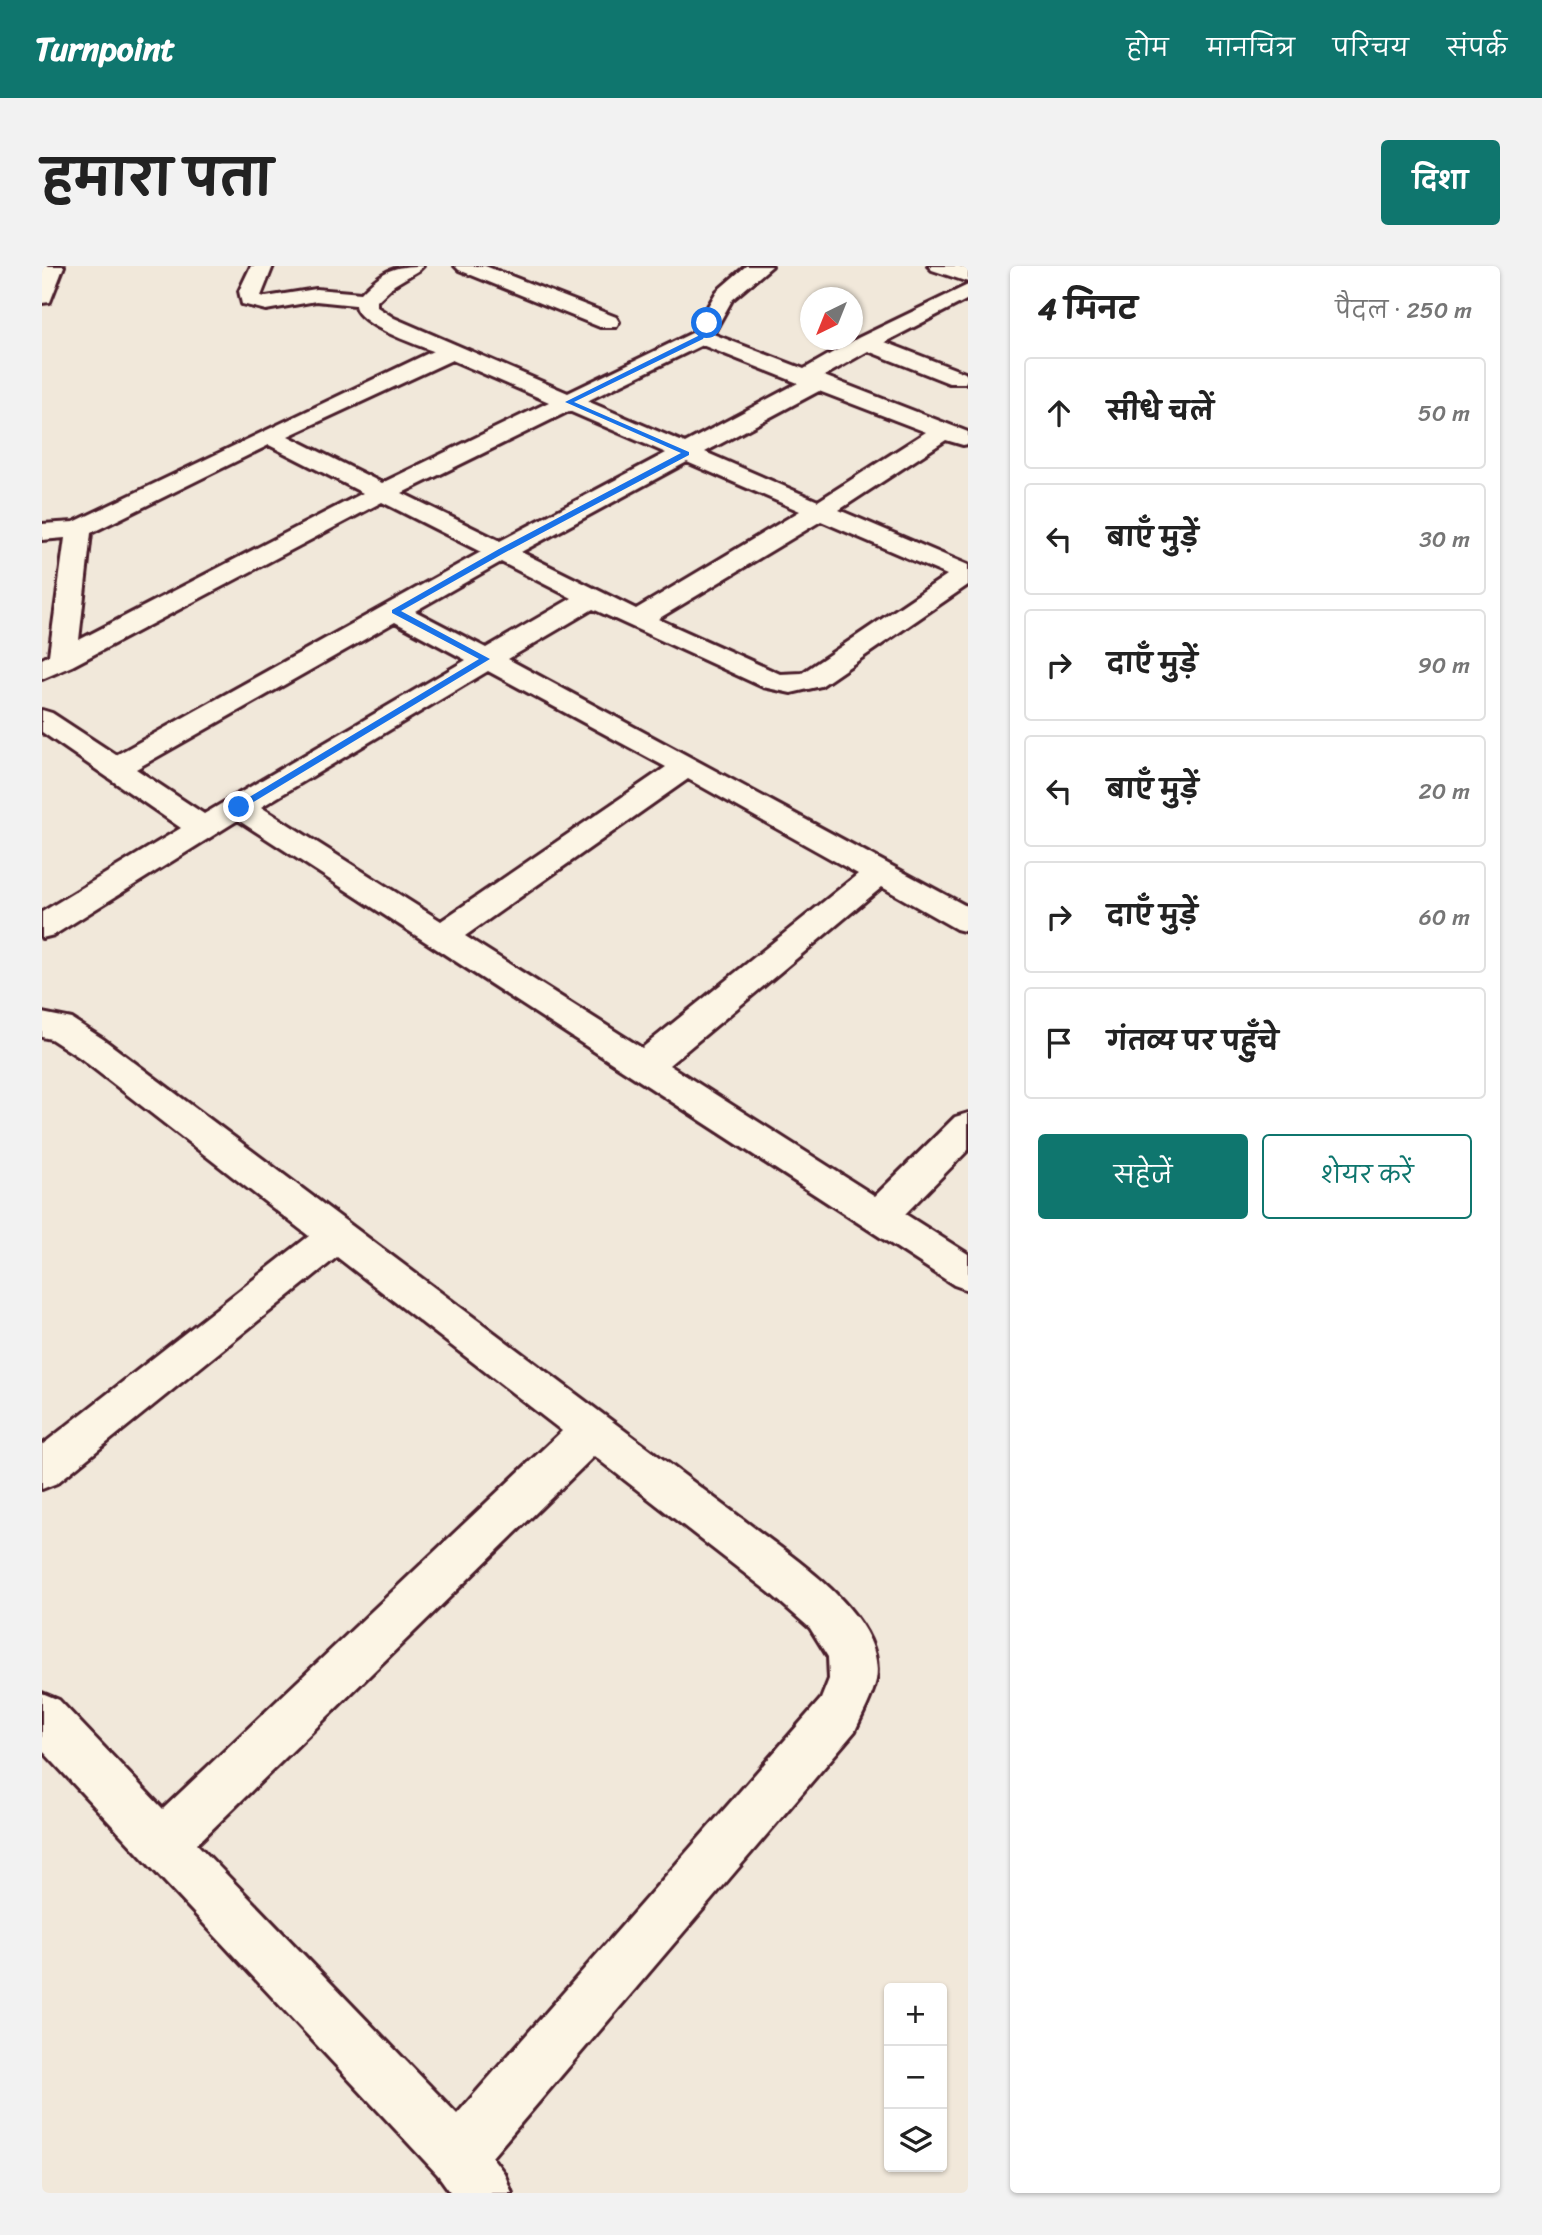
<!DOCTYPE html>
<html lang="hi">
<head>
<meta charset="utf-8">
<style>
  body { margin:0; font-family:Sriracha,"Playpen Sans Deva",sans-serif; background:#f2f2f2; color:#222 }
  .controls { position:absolute; right:21px; bottom:21px; display:grid; overflow:hidden; border-radius:7px; box-shadow:0 2px 5px #0004 }
  .controls button { width:63px; height:63px; display:grid; place-items:center; padding:0; border:0; border-bottom:2px solid #e0e0e0; background:#fff; color:#222; font:35px sans-serif }
  .compass { position:absolute; left:758px; top:21px; width:63px; height:63px; border-radius:50%; background:#fff; box-shadow:0 2px 5px #0004; rotate:223deg }
  .stop { position:absolute; width:21px; height:21px; margin:-16px; border:5px solid #1a73e8; border-radius:50%; background:#fff }
  .stop.end { background:#1a73e8; border-color:#fff; box-shadow:0 2px 7px #0008 }
  .list { margin:0; padding:0; list-style:none }
  h2 { display:flex; justify-content:space-between; align-items:center; height:91px; margin:0; padding:0 28px; font-size:30px }
  h2 small { font-size:23px; font-weight:400; color:#767676 }
  .list li { display:grid; grid-template-columns:46px 1fr auto; gap:21px; align-items:center; box-sizing:border-box; height:112px; margin:0 14px 14px; padding:0 14px; border:2px solid #e0e0e0; border-radius:7px }
  .list b { display:block; font-size:26px; white-space:nowrap }
  .list em { font-size:23px; font-style:normal; color:#767676 }
  .actions { display:flex; gap:14px; padding:21px 28px }
  .actions a { flex:1; padding:16px 0; border:2px solid #0f766e; border-radius:7px; text-align:center; font-size:24px; color:#0f766e }
  .actions .main { background:#0f766e; color:#fff }
  .icon { flex:none; width:38px; height:38px; fill:none; stroke:currentColor; stroke-width:2; stroke-linecap:round; stroke-linejoin:round }
  .map { position:relative; flex:none; width:926px; height:1927px; overflow:hidden; border-radius:7px }
  header { display:flex; align-items:center; gap:42px; box-sizing:border-box; height:98px; padding:0 35px; background:#0f766e; color:#fff }
  header strong { font-size:33px }
  nav { display:flex; gap:38px; margin-inline-start:auto; font-size:24px }
  .intro { display:flex; align-items:center; justify-content:space-between; box-sizing:border-box; height:168px; padding:0 42px }
  h1 { margin:0; font-size:49px }
  .button { padding:18px 32px; border-radius:7px; background:#0f766e; color:#fff; font-size:24px; font-weight:700 }
  main { display:flex; gap:42px; padding:0 42px }
  aside { flex:1; background:#fff; border-radius:7px; box-shadow:0 2px 5px #0004 }
  .map>svg:first-child { display:block }
</style>
</head>
<body>
<header>
<strong>Turnpoint</strong>
<nav><a>होम</a><a>मानचित्र</a><a>परिचय</a><a>संपर्क</a></nav>
</header>
<div class="intro"><h1>हमारा पता</h1><a class="button">दिशा</a></div>
<main>
<div class="map">
<svg width="926" height="1927" viewBox="0 0 926 1927">
  <rect width="100%" height="100%" fill="#f1e8da"/>
  <filter id="ink" filterUnits="userSpaceOnUse"><feTurbulence type="fractalNoise" baseFrequency=".0143" numOctaves="2"/><feDisplacementMap in="SourceGraphic" scale="14" xChannelSelector="R" yChannelSelector="G"/><feConvolveMatrix kernelMatrix="1 2 1 2 8 2 1 2 1" color-interpolation-filters="sRGB"/></filter>
  <g filter="url(#ink)">
    <g fill="none" stroke-linecap="round" stroke-linejoin="round">
      <g stroke="#4a1f2b" stroke-width="6">
        <path id="minor" d="M 209,0 L 231,0 L 219,30 L 224,31 L 274,23 L 319,27 C 341,5 349,0 381,0 L 377,4 L 352,19 L 335,35 L 335,41 L 352,52 L 526,127 L 650,67 L 675,25 L 704,0 L 730,0 L 690,34 L 671,68 L 762,103 L 816,72 L 926,19 L 926,33 L 843,76 L 923,107 L 926,111 L 923,117 L 907,117 L 826,85 L 782,110 L 926,166 L 926,178 L 921,179 L 904,174 L 797,244 L 926,299 L 926,319 L 779,420 L 749,427 L 721,421 L 551,343 L 466,393 L 926,641 L 926,666 L 914,663 L 840,621 L 627,799 L 833,930 L 913,851 L 926,847 L 926,884 L 863,948 L 926,988 L 926,1024 L 912,1019 L 196,554 L 12,669 L 0,672 L 0,646 L 139,562 L 0,466 L 0,444 L 10,447 L 74,489 L 439,286 L 340,236 L 30,400 L 0,413 L 0,393 L 7,389 L 23,272 L 0,274 L 0,258 L 32,256 L 391,85 C 373,78 314,58 313,39 L 274,35 L 224,44 L 200,38 L 197,25 ZM 660,79 L 756,117 L 643,177 L 545,135 ZM 410,94 L 507,136 L 340,217 L 246,170 ZM 777,125 L 884,166 L 776,235 L 663,186 ZM 527,145 L 624,187 L 458,275 L 360,227 ZM 227,179 L 321,227 L 37,374 L 49,267 ZM 645,196 L 758,245 L 594,343 L 479,286 ZM 779,255 L 905,309 L 760,407 L 738,408 L 616,353 ZM 459,296 L 530,332 L 444,382 L 373,345 ZM 353,356 L 424,394 L 162,548 L 94,503 ZM 446,405 L 624,501 L 399,655 L 219,541 ZM 646,513 L 816,608 L 600,782 L 423,670 Z
          M 413,0 L 443,0 L 574,51 L 577,56 L 574,61 L 558,61 L 417,4 Z
          M 886,0 L 917,0 L 926,3 L 926,16 L 890,4 Z
          M 0,747 L 30,753 L 61,773 L 747,1288 C 781,1314 843,1363 834,1414 C 830,1432 820,1449 813,1465 L 450,1891 L 462,1907 L 470,1927 L 409,1927 L 396,1909 L 0,1484 L 0,1427 L 17,1434 L 121,1543 L 520,1165 L 295,991 L 15,1217 L 0,1223 L 0,1179 L 267,970 L 37,791 L 9,773 L 0,771 ZM 552,1190 L 728,1327 L 768,1362 L 786,1391 L 787,1413 L 779,1433 L 415,1848 L 155,1578 Z"/>
      </g>
      <g stroke="#4a1f2b" stroke-width="6">
        <path id="major" d="M 0,0 L 22,0 L 8,36 L 0,37 Z"/>
      </g>
      <use href="#minor" fill="#fcf5e5" fill-rule="evenodd"/>
      <use href="#major" fill="#fcf5e5" fill-rule="evenodd"/>
    </g>
  </g>
  <path fill="#1a73e8" d="M 665,55 L 668,57 L 661,73 L 532,136 L 647,186 L 647,189 L 462,287 L 359,345 L 448,393 L 200,543 L 194,543 L 194,539 L 437,393 L 350,347 L 350,344 L 457,283 L 639,187 L 523,136 L 656,70 Z"/>
</svg>
<div class="controls">
<button>+</button>
<button>−</button>
<button><svg class="icon" aria-label="layers" viewBox="0 0 24 24"><path d="M12 4l9 5-9 5-9-5zM3 14l9 5 9-5"/></svg></button>
</div>
<svg class="compass" viewBox="-18 -18 36 36"><path d="M0-13l5 13h-10z" fill="#e53935"/><path d="M0 13l5-13h-10z" fill="#767676"/></svg>
<div class="stop" style="left:665px;top:57px"></div>
<div class="stop end" style="left:197px;top:541px"></div>
</div>
<aside>
<h2>4 मिनट<small>पैदल · 250 m</small></h2>
<ul class="list">
<li><svg class="icon" aria-label="ahead" viewBox="0 0 24 24"><path d="M12 20V5M6 11l6-6 6 6"/></svg><div><b>सीधे चलें</b></div><em>50 m</em></li>
<li><svg class="icon" aria-label="left" viewBox="0 0 24 24"><path d="M17 20v-9H6M10 6l-5 5 5 5"/></svg><div><b>बाएँ मुड़ें</b></div><em>30 m</em></li>
<li><svg class="icon" aria-label="right" viewBox="0 0 24 24"><path d="M7 20v-9h11M14 6l5 5-5 5"/></svg><div><b>दाएँ मुड़ें</b></div><em>90 m</em></li>
<li><svg class="icon" aria-label="left" viewBox="0 0 24 24"><path d="M17 20v-9H6M10 6l-5 5 5 5"/></svg><div><b>बाएँ मुड़ें</b></div><em>20 m</em></li>
<li><svg class="icon" aria-label="right" viewBox="0 0 24 24"><path d="M7 20v-9h11M14 6l5 5-5 5"/></svg><div><b>दाएँ मुड़ें</b></div><em>60 m</em></li>
<li><svg class="icon" aria-label="arrive" viewBox="0 0 24 24"><path d="M6 21V4h12l-3 4 3 4H6"/></svg><div><b>गंतव्य पर पहुँचे</b></div></li>
</ul>
<div class="actions"><a class="main">सहेजें</a><a>शेयर करें</a></div>
</aside>
</main>
</body>
</html>
